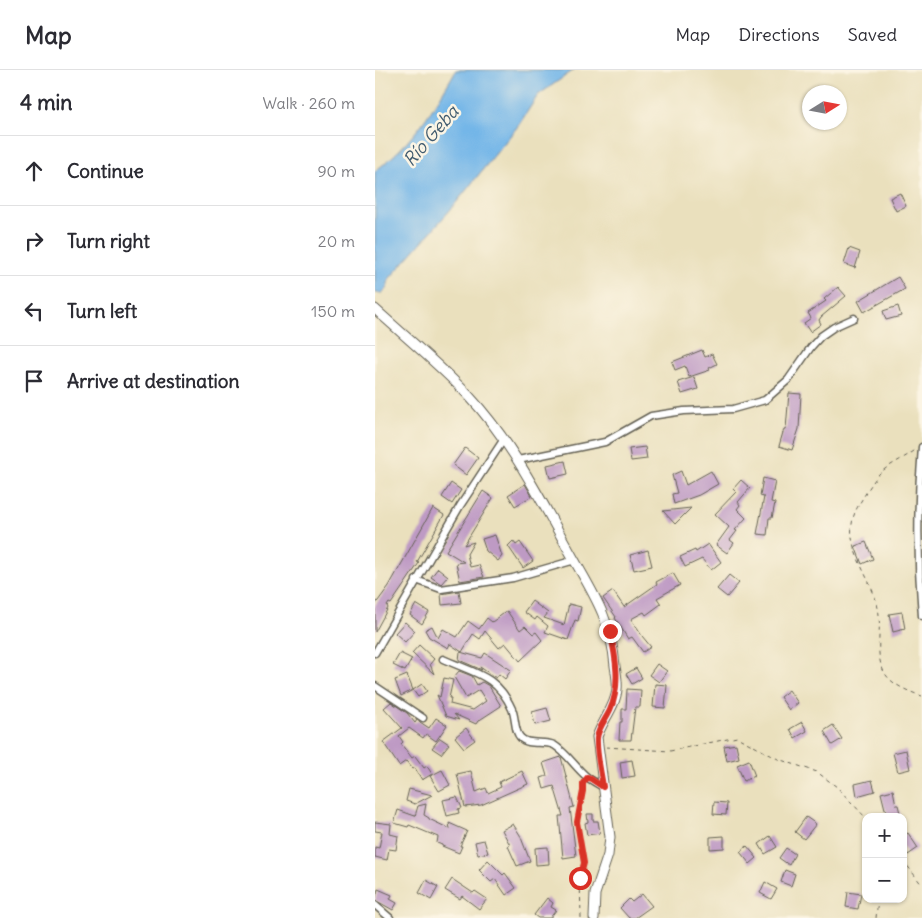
<!DOCTYPE html>
<html lang="en">
<head>
<meta charset="utf-8">
<style>
  body { margin:0; font-family:Delius,sans-serif; background:#f7f7f7; color:#2b2b33 }
  .controls { position:absolute; right:15px; bottom:15px; display:grid; overflow:hidden; border-radius:10px; box-shadow:0 1px 4px #0004 }
  .controls button { width:45px; height:45px; display:grid; place-items:center; padding:0; border:0; border-bottom:1px solid #e1e1e2; background:#fff; color:#2b2b33; font:25px sans-serif }
  .compass { position:absolute; left:427px; top:15px; width:45px; height:45px; border-radius:50%; background:#fff; box-shadow:0 1px 4px #0004; rotate:79deg }
  .stop { position:absolute; width:15px; height:15px; margin:-11px; border:4px solid #d93025; border-radius:50%; background:#fff }
  .stop.end { background:#d93025; border-color:#fff; box-shadow:0 1px 5px #0008 }
  .list { margin:0; padding:0; list-style:none }
  h2 { display:flex; justify-content:space-between; align-items:center; height:65px; margin:0; padding:0 20px; font-size:21px }
  h2 small { font-size:16px; font-weight:400; color:#7c7c81 }
  .list li { display:grid; grid-template-columns:32px 1fr auto; gap:15px; align-items:center; box-sizing:border-box; height:70px; padding:0 20px; border-top:1px solid #e1e1e2 }
  .list b { display:block; font-size:19px; white-space:nowrap }
  .list em { font-size:16px; font-style:normal; color:#7c7c81 }
  .icon { flex:none; width:28px; height:28px; fill:none; stroke:currentColor; stroke-width:2; stroke-linecap:round; stroke-linejoin:round }
  .map { position:relative; flex:none; width:547px; height:848px; overflow:hidden }
  header { display:flex; align-items:center; gap:30px; box-sizing:border-box; height:70px; padding:0 25px; background:#fff; border-bottom:1px solid #e1e1e2 }
  header strong { font-size:24px }
  nav { display:flex; gap:28px; margin-inline-start:auto; font-size:18px }
  main { display:flex }
  aside { flex:1; background:#fff }
  .map>svg:first-child { display:block }
</style>
</head>
<body>
<header>
<strong>Map</strong>
<nav><a>Map</a><a>Directions</a><a>Saved</a></nav>
</header>
<main>
<aside>
<h2>4 min<small>Walk · 260 m</small></h2>
<ul class="list">
<li><svg class="icon" aria-label="ahead" viewBox="0 0 24 24"><path d="M12 20V5M6 11l6-6 6 6"/></svg><div><b>Continue</b></div><em>90 m</em></li>
<li><svg class="icon" aria-label="right" viewBox="0 0 24 24"><path d="M7 20v-9h11M14 6l5 5-5 5"/></svg><div><b>Turn right</b></div><em>20 m</em></li>
<li><svg class="icon" aria-label="left" viewBox="0 0 24 24"><path d="M17 20v-9H6M10 6l-5 5 5 5"/></svg><div><b>Turn left</b></div><em>150 m</em></li>
<li><svg class="icon" aria-label="arrive" viewBox="0 0 24 24"><path d="M6 21V4h12l-3 4 3 4H6"/></svg><div><b>Arrive at destination</b></div></li>
</ul>
</aside>
<div class="map">
<svg width="547" height="848" viewBox="0 0 547 848">
  <rect width="100%" height="100%" fill="#fcf5e5"/>
  <filter id="ink" filterUnits="userSpaceOnUse"><feTurbulence type="fractalNoise" baseFrequency=".02" numOctaves="2"/><feDisplacementMap in="SourceGraphic" scale="10" xChannelSelector="R" yChannelSelector="G"/><feConvolveMatrix kernelMatrix="1 2 1 2 8 2 1 2 1" color-interpolation-filters="sRGB"/></filter>
  <filter id="wash" filterUnits="userSpaceOnUse"><feTurbulence type="fractalNoise" baseFrequency=".0096" numOctaves="4" result="noise"/><feDisplacementMap in="SourceGraphic" scale="20" xChannelSelector="R" yChannelSelector="G"/><feGaussianBlur stdDeviation="1.12" result="paint"/><feColorMatrix in="noise" values="0 0 0 0 0 0 0 0 0 0 0 0 0 0 0 0 0 1.4 0 .05"/><feComposite in="paint" operator="in"/></filter>
  <g filter="url(#wash)">
    <rect width="100%" height="100%" fill="#eae0bd"/>
    <path fill="#73b6e8" stroke="#486982" d="M 81,0 L 199,0 L 163,25 L 143,56 L 76,139 L 14,209 L 12,218 L 7,223 L 0,223 L 0,101 C 38,73 58,40 81,0 Z"/>
    <g id="blocks">
      <path fill="#be9ac4" d="M 525,123 L 531,136 L 521,141 L 515,128 Z
        M 474,178 L 485,182 L 480,198 L 469,194 Z
        M 523,207 L 530,219 L 489,242 L 483,231 Z
        M 463,217 L 471,226 L 446,247 L 444,250 L 446,254 L 435,262 L 429,253 L 436,248 L 433,243 L 451,231 L 449,229 Z
        M 523,236 L 526,246 L 511,250 L 508,241 Z
        M 327,280 L 330,287 L 337,284 L 342,294 L 334,298 L 335,300 L 314,307 L 310,296 L 300,300 L 297,292 Z
        M 319,307 L 323,319 L 307,324 L 303,312 Z
        M 414,323 L 426,324 L 424,359 L 417,380 L 404,376 L 409,359 L 411,359 Z
        M 270,377 L 272,389 L 256,391 L 254,379 Z
        M 90,378 L 103,388 L 91,405 L 78,395 Z
        M 190,391 L 193,404 L 175,408 L 172,395 Z
        M 306,401 L 311,415 L 336,401 L 343,414 L 324,425 L 299,434 L 297,424 L 302,423 L 297,405 Z
        M 388,408 L 400,411 L 396,432 L 400,433 L 397,448 L 394,448 L 392,465 L 382,464 L 389,427 L 385,426 Z
        M 366,410 L 375,418 L 363,432 L 365,435 L 362,439 L 371,448 L 360,460 L 362,461 L 355,470 L 359,473 L 352,483 L 341,475 L 354,457 L 340,444 L 361,422 L 358,419 Z
        M 76,413 L 86,420 L 77,434 L 67,427 Z
        M 150,414 L 157,426 L 140,436 L 133,425 Z
        M 108,421 L 118,428 L 89,475 L 99,472 L 92,484 L 95,497 L 104,495 L 109,507 L 85,511 L 81,493 L 89,492 L 71,481 Z
        M 58,438 L 69,445 L 42,492 L 44,493 L 16,534 L 14,533 L 12,536 L 13,538 L 0,562 L 0,535 L 14,516 Z
        M 316,438 L 300,454 L 288,441 Z
        M 120,465 L 127,486 L 123,491 L 111,481 L 107,469 Z
        M 138,471 L 141,475 L 145,472 L 158,491 L 148,498 L 133,476 Z
        M 491,472 L 498,489 L 487,494 L 480,476 Z
        M 333,474 L 346,492 L 336,500 L 327,489 L 310,497 L 305,487 L 320,480 L 321,482 Z
        M 273,480 L 277,496 L 259,500 L 255,485 Z
        M 63,498 L 73,506 L 66,514 L 56,507 Z
        M 298,503 L 305,515 L 282,528 L 286,534 L 271,545 L 269,542 L 256,549 L 267,566 L 276,577 L 268,582 L 257,567 L 253,569 L 240,548 L 241,547 L 228,528 L 238,521 L 249,537 L 282,514 L 281,512 Z
        M 354,505 L 364,513 L 352,527 L 342,519 Z
        M 84,521 L 86,533 L 67,535 L 66,524 Z
        M 157,531 L 173,543 L 169,548 L 189,555 L 194,534 L 206,537 L 203,551 L 200,550 L 193,570 L 170,562 L 173,556 L 162,547 L 160,550 L 149,542 Z
        M 41,534 L 54,542 L 47,554 L 35,545 Z
        M 132,541 L 145,560 L 150,556 L 158,564 L 161,562 L 167,570 L 145,591 L 130,573 L 124,578 L 110,561 L 105,569 L 98,564 L 87,582 L 75,574 L 73,578 L 54,567 L 50,560 L 57,556 L 63,568 L 68,559 L 82,567 L 93,551 L 104,559 L 112,548 L 117,552 Z
        M 527,542 L 530,559 L 518,562 L 514,544 Z
        M 30,552 L 40,561 L 30,572 L 20,563 Z
        M 44,575 L 59,589 L 55,594 L 59,604 L 37,583 Z
        M 85,582 L 107,588 L 110,583 L 136,600 L 130,609 L 124,604 L 121,608 L 105,597 L 107,600 L 84,590 Z
        M 25,583 L 37,589 L 30,601 L 18,595 Z
        M 282,594 L 292,601 L 284,612 L 274,605 Z
        M 261,598 L 267,608 L 257,614 L 251,604 Z
        M 84,601 L 97,606 L 102,615 L 107,612 L 114,616 L 126,636 L 103,651 L 101,654 L 79,644 L 84,650 L 71,646 L 62,625 L 65,627 L 69,608 L 78,610 L 74,628 L 76,628 L 75,634 L 98,640 L 111,631 L 104,620 L 91,628 L 79,607 Z
        M 32,605 L 38,620 L 47,614 L 52,621 L 43,627 L 38,620 L 26,626 L 20,610 Z
        M 280,614 L 292,615 L 290,638 L 278,637 Z
        M 252,619 L 266,620 L 265,637 L 260,637 L 256,670 L 244,670 L 245,652 L 247,652 L 247,639 L 251,639 Z
        M 414,620 L 423,633 L 414,640 L 405,627 Z
        M 16,632 L 32,643 L 40,653 L 42,650 L 54,658 L 61,648 L 72,655 L 61,671 L 51,664 L 48,668 L 34,658 L 24,666 L 28,672 L 26,674 L 37,688 L 40,686 L 49,698 L 52,696 L 57,704 L 47,710 L 40,698 L 38,699 L 31,691 L 24,696 L 8,672 L 27,658 L 9,638 Z
        M 172,638 L 176,651 L 160,655 L 157,642 Z
        M 427,652 L 432,661 L 420,668 L 415,659 Z
        M 458,655 L 467,669 L 457,675 L 449,661 Z
        M 91,658 L 100,670 L 89,678 L 80,667 Z
        M 65,668 L 74,674 L 66,684 L 57,678 Z
        M 361,674 L 364,688 L 352,691 L 349,676 Z
        M 531,680 L 535,699 L 523,702 L 518,683 Z
        M 186,687 L 199,737 L 195,738 L 201,786 L 188,788 L 184,746 L 188,746 L 179,716 L 169,719 L 166,708 L 172,706 L 168,693 Z
        M 257,690 L 260,706 L 247,708 L 245,692 Z
        M 374,690 L 380,706 L 369,711 L 362,695 Z
        M 67,700 L 75,715 L 64,721 L 55,706 Z
        M 96,701 L 101,722 L 111,718 L 113,723 L 126,717 L 124,712 L 147,701 L 153,714 L 106,735 L 90,737 L 82,704 Z
        M 497,710 L 500,721 L 482,726 L 480,714 Z
        M 34,719 L 57,725 L 40,734 L 31,731 Z
        M 518,720 L 521,735 L 523,735 L 526,747 L 513,747 L 511,739 L 510,739 L 506,723 Z
        M 82,727 L 87,738 L 83,739 L 84,743 L 72,746 L 68,730 Z
        M 339,732 L 352,733 L 351,745 L 338,744 Z
        M 51,734 L 49,745 L 54,748 L 54,749 L 75,759 L 74,753 L 92,761 L 85,776 L 87,776 L 84,783 L 67,776 L 67,775 L 62,773 L 63,767 L 34,755 L 33,757 L 19,753 L 23,740 L 40,746 L 43,736 Z
        M 212,744 L 218,744 L 218,751 L 223,751 L 225,763 L 212,765 L 210,753 L 213,752 Z
        M 431,747 L 441,754 L 429,769 L 420,762 Z
        M 0,752 L 16,754 L 15,764 L 23,766 L 21,780 L 14,779 L 12,790 L 0,787 L 0,777 L 4,778 L 7,762 L 0,761 Z
        M 138,754 L 145,765 L 155,791 L 142,796 L 133,776 L 135,775 L 127,760 Z
        M 533,763 L 543,778 L 533,785 L 528,777 L 528,766 Z
        M 349,766 L 349,778 L 335,779 L 335,767 Z
        M 395,766 L 402,777 L 390,784 L 384,774 Z
        M 109,770 L 113,783 L 103,785 L 100,772 Z
        M 372,776 L 382,788 L 375,794 L 365,782 Z
        M 173,777 L 174,794 L 161,795 L 160,778 Z
        M 411,778 L 420,784 L 414,795 L 404,788 Z
        M 113,790 L 128,805 L 130,803 L 141,818 L 131,825 L 120,809 L 116,812 L 104,800 Z
        M 410,800 L 420,804 L 416,816 L 406,812 Z
        M 77,809 L 98,823 L 100,821 L 112,829 L 104,839 L 87,826 L 85,829 L 70,820 Z
        M 51,810 L 63,817 L 56,830 L 44,823 Z
        M 390,812 L 402,819 L 396,829 L 385,823 Z
        M 3,819 L 17,825 L 15,829 L 22,833 L 18,840 L 0,830 Z
        M 473,822 L 486,824 L 483,839 L 471,837 Z
        M 267,824 L 277,836 L 260,848 L 254,848 L 245,838 L 254,829 L 257,832 Z
        M 172,828 L 178,833 L 176,837 L 181,840 L 175,848 L 163,848 L 159,845 Z"/>
    </g>
  </g>
  <g filter="url(#ink)">
    <use href="#blocks" fill-opacity="0" stroke="#646154" stroke-width="1"/>
    <g fill="none" stroke-linecap="round" stroke-linejoin="round">
      <g stroke="#646154" stroke-width="9">
        <path id="street" d="M 547,377 C 542,434 542,489 547,546
          M 143,390 L 230,372 L 276,346 L 309,341 L 358,339 L 390,330 L 413,310 L 436,277 L 446,266 L 459,257 L 479,248
          M 41,510 L 66,519 L 138,508 L 200,490
          M 0,583 L 85,436 L 129,369
          M 68,589 C 99,603 122,605 137,639 C 141,648 139,662 146,668 C 153,676 169,670 179,675 C 192,683 200,697 212,707 C 217,711 223,714 228,717
          M 0,616 L 48,648
          M 0,835 L 15,848"/>
      </g>
      <g stroke="#646154" stroke-width="11">
        <path id="secondary" d="M 0,239 C 32,268 65,295 94,326 C 135,370 162,423 191,475 C 214,518 236,545 240,596 C 241,603 243,612 242,619 C 241,636 227,651 222,667 L 235,767 L 233,785 L 220,824 L 219,848"/>
      </g>
      <path stroke="#646154" stroke-width="1" stroke-dasharray="4 4" stroke-linecap="butt" d="M 539,381 C 528,389 513,395 504,404 C 498,411 485,432 481,440 C 464,478 501,509 504,545 C 506,565 499,588 511,605 C 519,616 535,622 547,626
        M 231,677 L 295,681 L 362,667 L 403,689 L 442,702 L 462,717 L 491,748
        M 528,790 L 547,815
        M 206,848 L 205,808 L 209,793 L 202,752 L 208,721 L 208,714
        M 501,848 L 503,829"/>
      <use href="#street" stroke="#fff" stroke-width="6"/>
      <use href="#secondary" stroke="#fff" stroke-width="9"/>
    </g>
  </g>
  <g fill="none" stroke-linecap="round" stroke-linejoin="round" filter="url(#ink)">
    <path stroke="#d93025" stroke-width="6" d="M 205,808 L 209,793 L 202,752 L 208,721 L 208,713 L 213,707 L 228,717 C 226,702 221,683 222,668 C 223,658 231,649 235,640 C 246,616 241,587 235,561"/>
  </g>
  <g text-anchor="middle" stroke-width="5" stroke-linejoin="round" paint-order="stroke">
    <g font-size="18" font-style="italic" fill="#3f5a6e" stroke="#fcf5e5">
      <text transform="translate(56 66) rotate(-49)" y="6">Río Geba</text>
    </g>
  </g>
</svg>
<div class="controls">
<button>+</button>
<button>−</button>
</div>
<svg class="compass" viewBox="-18 -18 36 36"><path d="M0-13l5 13h-10z" fill="#e53935"/><path d="M0 13l5-13h-10z" fill="#7c7c81"/></svg>
<div class="stop" style="left:205px;top:808px"></div>
<div class="stop end" style="left:235px;top:561px"></div>
</div>
</main>
</body>
</html>
